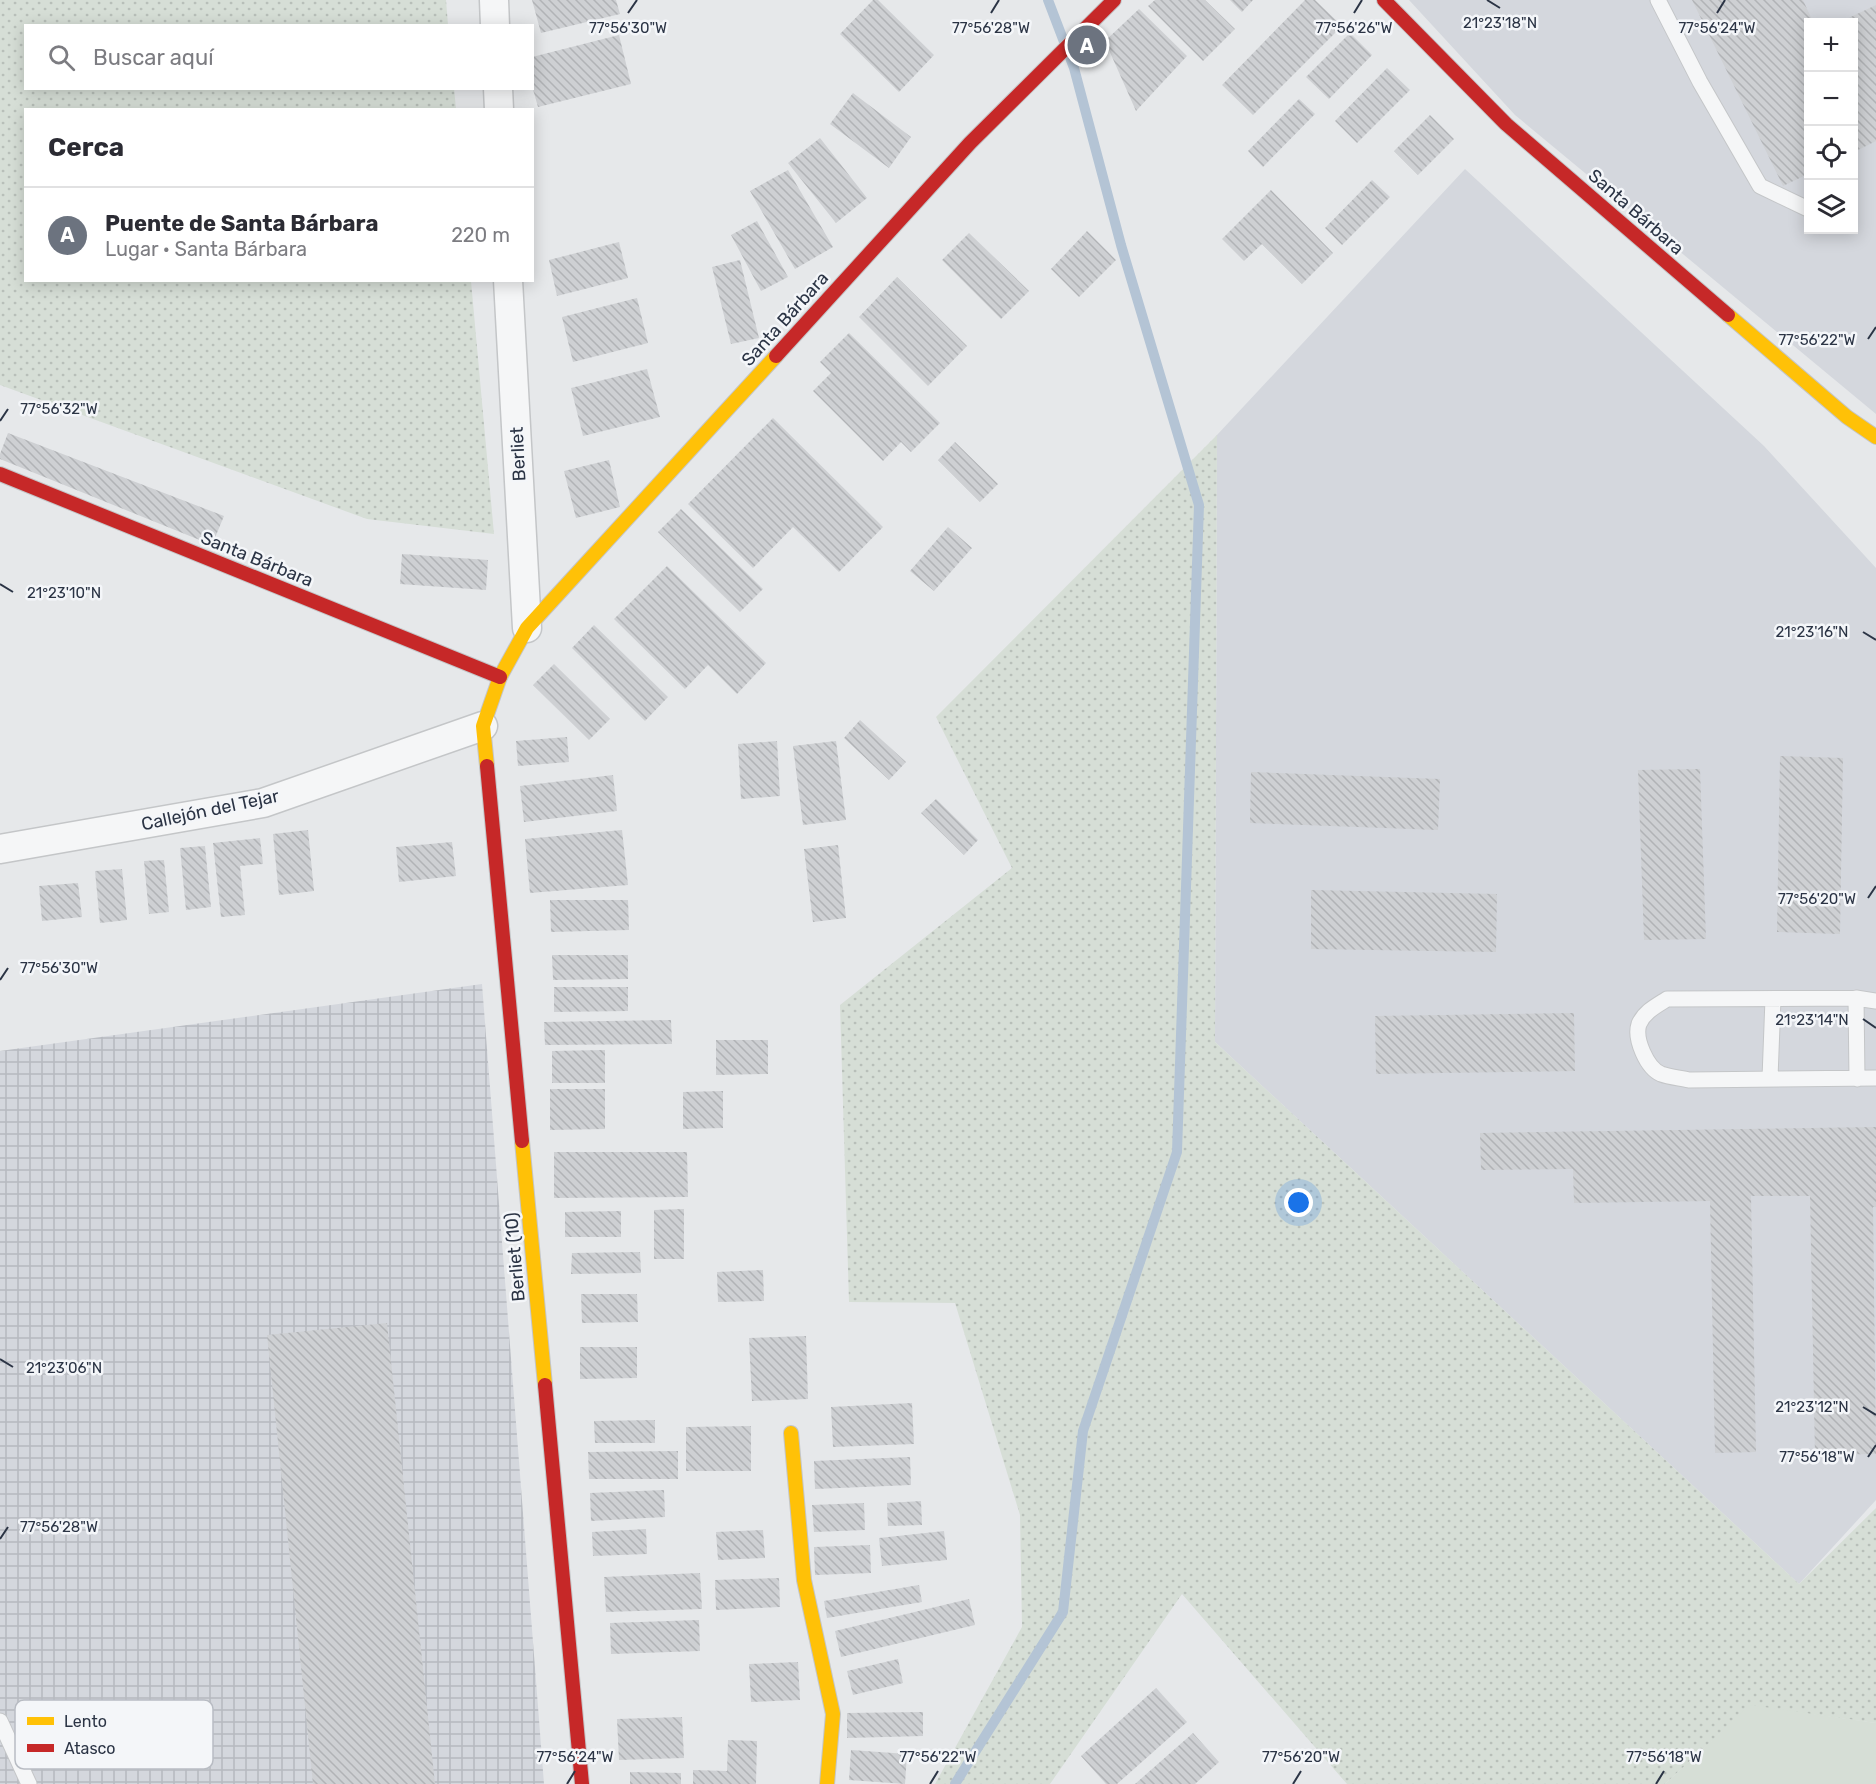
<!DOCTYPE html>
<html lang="es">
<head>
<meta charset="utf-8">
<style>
  body { margin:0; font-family:Rubik,sans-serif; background:#f7f7f7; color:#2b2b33 }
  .controls { position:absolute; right:18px; top:18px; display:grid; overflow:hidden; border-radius:0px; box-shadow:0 3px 15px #0003 }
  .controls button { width:54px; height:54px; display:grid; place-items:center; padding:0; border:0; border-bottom:2px solid #e1e1e2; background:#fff; color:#2b2b33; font:30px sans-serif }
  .you { position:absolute; left:1299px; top:1203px; width:21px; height:21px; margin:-15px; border:4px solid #fff; border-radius:50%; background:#1a73e8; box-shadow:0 0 0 9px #1a73e833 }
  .badge { display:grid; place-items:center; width:39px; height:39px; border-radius:50%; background:#6c737f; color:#fff; font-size:20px; font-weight:700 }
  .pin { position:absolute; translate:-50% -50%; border:3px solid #fff; box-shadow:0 2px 6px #0006 }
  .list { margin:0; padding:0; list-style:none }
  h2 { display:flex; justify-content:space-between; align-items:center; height:78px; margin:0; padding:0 24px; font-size:26px }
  h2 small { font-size:20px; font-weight:400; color:#7c7c81 }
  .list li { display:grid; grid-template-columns:39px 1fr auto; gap:18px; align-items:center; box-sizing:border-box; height:96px; padding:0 24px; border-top:2px solid #e1e1e2 }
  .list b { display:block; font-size:22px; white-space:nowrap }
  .list p { margin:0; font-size:20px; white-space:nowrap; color:#7c7c81 }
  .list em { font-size:20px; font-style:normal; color:#7c7c81 }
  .icon { flex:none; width:33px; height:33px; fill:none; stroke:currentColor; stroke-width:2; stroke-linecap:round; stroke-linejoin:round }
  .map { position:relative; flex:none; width:1876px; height:1784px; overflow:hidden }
  .search { position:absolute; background:#fff; box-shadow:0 3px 15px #0003; left:24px; top:24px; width:510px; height:66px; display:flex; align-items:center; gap:15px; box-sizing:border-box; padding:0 21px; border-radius:0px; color:#7c7c81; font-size:22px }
  .panel { position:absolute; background:#fff; box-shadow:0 3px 15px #0003; left:24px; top:108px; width:510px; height:174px; border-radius:0px }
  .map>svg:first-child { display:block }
</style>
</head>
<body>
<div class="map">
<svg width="1876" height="1784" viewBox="0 0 1876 1784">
  <defs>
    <pattern id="industrial-grid" width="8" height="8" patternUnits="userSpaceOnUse" patternTransform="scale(1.5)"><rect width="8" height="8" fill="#d4d7dd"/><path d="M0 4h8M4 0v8" fill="none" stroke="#b6b9bf"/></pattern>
    <pattern id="green-dots" width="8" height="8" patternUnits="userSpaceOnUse" patternTransform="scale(1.5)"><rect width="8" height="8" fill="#d6ded6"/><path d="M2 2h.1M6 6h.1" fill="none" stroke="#b8bfb9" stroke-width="1.8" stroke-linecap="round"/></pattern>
    <pattern id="building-back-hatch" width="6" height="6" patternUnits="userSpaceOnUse" patternTransform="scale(1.5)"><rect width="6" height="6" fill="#ced0d3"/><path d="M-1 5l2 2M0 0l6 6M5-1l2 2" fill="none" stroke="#b1b3b6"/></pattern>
  </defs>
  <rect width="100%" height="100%" fill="#e6e8ea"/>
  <path fill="#d4d7dd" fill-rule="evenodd" d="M 1409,0 L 1876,0 L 1876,414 L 1515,115 ZM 1808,22 L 1854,22 L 1854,230 L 1808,230 Z
    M 1465,169 L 1764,446 L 1876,568 L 1876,1500 L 1799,1584 L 1215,1042 L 1217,435 Z"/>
  <path fill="url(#industrial-grid)" d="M 482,984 L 544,1784 L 0,1784 L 0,1051 Z"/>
  <path fill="url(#green-dots)" d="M 0,0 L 446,0 L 448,25 L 26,26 L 26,88 L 454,88 L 456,109 L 26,110 L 26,280 L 471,281 L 494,534 L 367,519 L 0,385 Z
    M 1217,435 L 1215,1042 L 1799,1584 L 1876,1508 L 1876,1723 L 1750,1706 L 1665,1784 L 1347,1784 L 1182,1594 L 1050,1784 L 935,1784 L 1022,1627 L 1020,1515 L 955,1303 L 849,1302 L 840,1005 L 1012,868 L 936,717 Z"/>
  <path fill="#d6ded6" d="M 1750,1705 L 1876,1723 L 1876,1784 L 1665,1784 Z"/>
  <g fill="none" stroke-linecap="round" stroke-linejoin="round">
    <path stroke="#b4c4d5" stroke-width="10" d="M 955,1784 L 1063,1612 L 1083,1431 L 1177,1152 L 1199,505 L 1121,245 L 1074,68 L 1048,0"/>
  </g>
  <path fill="url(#building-back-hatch)" d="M 532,0 L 616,0 L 620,14 L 541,33 Z
    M 873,0 L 878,0 L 934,55 L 899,92 L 840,34 Z
    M 1155,0 L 1205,0 L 1235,29 L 1203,61 L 1148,6 Z
    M 1230,0 L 1253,0 L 1242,12 Z
    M 1305,0 L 1315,0 L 1342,26 L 1253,115 L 1222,85 Z
    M 1692,0 L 1803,0 L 1813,22 L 1808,22 L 1808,174 L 1783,186 Z
    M 1876,5 L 1876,141 L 1854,152 L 1854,22 L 1840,22 Z
    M 1139,9 L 1187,56 L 1136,111 L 1105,41 Z
    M 1350,33 L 1372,55 L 1329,99 L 1306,77 Z
    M 619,35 L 631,84 L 538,107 L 532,86 L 532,57 Z
    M 1387,68 L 1410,90 L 1357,143 L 1335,121 Z
    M 853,93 L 911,137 L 889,168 L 830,124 Z
    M 1299,99 L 1315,114 L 1263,167 L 1248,151 Z
    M 1430,115 L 1454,139 L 1418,175 L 1394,151 Z
    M 820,138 L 867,198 L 836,223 L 788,163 Z
    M 788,170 L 833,247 L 795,269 L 750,191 Z
    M 1372,180 L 1390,197 L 1342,245 L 1325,228 Z
    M 1271,190 L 1333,253 L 1302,284 L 1262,244 L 1244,261 L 1222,239 Z
    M 757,221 L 788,277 L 761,291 L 731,235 Z
    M 1087,231 L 1116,260 L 1079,297 L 1051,269 Z
    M 969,233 L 1029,291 L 1001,319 L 942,260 Z
    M 619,242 L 628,278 L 557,296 L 549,260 Z
    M 740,260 L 759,338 L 731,344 L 712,267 Z
    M 897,277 L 967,346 L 928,386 L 859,317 Z
    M 637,298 L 648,343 L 573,362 L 562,317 Z
    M 849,333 L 940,423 L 911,452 L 901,442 L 883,461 L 813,391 L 831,373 L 820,362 Z
    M 647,369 L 660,417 L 583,436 L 571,388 Z
    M 773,418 L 883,527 L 839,572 L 793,527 L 753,568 L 688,504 Z
    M 8,433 L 224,516 L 212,545 L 0,459 L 0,454 Z
    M 955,442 L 998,484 L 980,502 L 938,460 Z
    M 609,460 L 620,507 L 576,518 L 564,471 Z
    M 681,509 L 763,589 L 740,612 L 658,532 Z
    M 948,527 L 972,548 L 934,591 L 910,571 Z
    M 402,554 L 488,560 L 486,590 L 400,584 Z
    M 667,566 L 766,663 L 737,694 L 708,665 L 685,689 L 614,619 Z
    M 594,625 L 668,697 L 645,721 L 572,648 Z
    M 554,664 L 610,719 L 589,740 L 533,685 Z
    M 860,720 L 906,762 L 889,780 L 844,738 Z
    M 567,737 L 569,762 L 518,766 L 516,741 Z
    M 777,741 L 780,796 L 741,799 L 738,744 Z
    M 836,741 L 846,820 L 803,825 L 793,746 Z
    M 1780,756 L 1843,758 L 1840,934 L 1777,932 Z
    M 1700,769 L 1706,939 L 1644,940 L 1638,770 Z
    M 1251,772 L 1440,779 L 1438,830 L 1250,823 Z
    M 613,775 L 617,811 L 524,822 L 520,786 Z
    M 936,799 L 978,840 L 964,855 L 921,813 Z
    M 308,830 L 314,891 L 279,895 L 273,834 Z
    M 622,830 L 628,885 L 530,893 L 525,839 Z
    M 260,838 L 263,864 L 240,866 L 245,915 L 221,917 L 213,843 Z
    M 452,842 L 456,876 L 399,882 L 396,847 Z
    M 838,845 L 846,918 L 813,922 L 804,849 Z
    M 205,846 L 211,907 L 186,910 L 180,848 Z
    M 164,860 L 169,912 L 149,914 L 144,861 Z
    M 122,869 L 127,920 L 100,923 L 95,871 Z
    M 78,883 L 82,917 L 42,921 L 39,886 Z
    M 1311,890 L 1497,894 L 1496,952 L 1311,949 Z
    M 550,900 L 628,900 L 629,930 L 551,932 Z
    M 552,955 L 628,955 L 628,979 L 553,980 Z
    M 554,987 L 628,987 L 628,1011 L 554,1012 Z
    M 1574,1013 L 1575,1071 L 1376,1074 L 1375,1016 Z
    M 671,1020 L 672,1044 L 545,1045 L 544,1022 Z
    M 716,1040 L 768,1040 L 768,1074 L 716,1075 Z
    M 605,1050 L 605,1083 L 552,1083 L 552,1051 Z
    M 550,1089 L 605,1089 L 605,1129 L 550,1130 Z
    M 723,1091 L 723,1128 L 683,1129 L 683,1092 Z
    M 1876,1127 L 1876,1207 L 1873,1207 L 1876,1454 L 1815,1455 L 1810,1196 L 1751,1196 L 1756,1452 L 1715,1453 L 1710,1201 L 1574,1203 L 1573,1169 L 1481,1170 L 1480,1133 Z
    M 554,1152 L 687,1152 L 688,1197 L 554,1198 Z
    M 684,1209 L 684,1259 L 654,1259 L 654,1210 Z
    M 621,1211 L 621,1237 L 565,1237 L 565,1212 Z
    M 640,1252 L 641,1273 L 571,1274 L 572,1253 Z
    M 763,1270 L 764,1301 L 718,1302 L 717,1272 Z
    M 581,1294 L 637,1294 L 638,1322 L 582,1323 Z
    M 387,1323 L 435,1784 L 313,1784 L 267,1335 Z
    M 806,1336 L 808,1399 L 752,1401 L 749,1338 Z
    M 580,1347 L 637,1347 L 637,1378 L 580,1379 Z
    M 912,1403 L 914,1444 L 833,1447 L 831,1407 Z
    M 655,1420 L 655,1443 L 595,1443 L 594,1421 Z
    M 751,1426 L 751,1471 L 686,1471 L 686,1427 Z
    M 678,1451 L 678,1479 L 589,1479 L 588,1452 Z
    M 910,1457 L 911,1485 L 815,1489 L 814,1461 Z
    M 664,1490 L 665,1517 L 591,1521 L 590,1493 Z
    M 921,1501 L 922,1525 L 888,1526 L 887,1503 Z
    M 864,1503 L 865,1530 L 814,1532 L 812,1505 Z
    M 646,1529 L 647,1554 L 593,1556 L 592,1532 Z
    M 763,1530 L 765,1558 L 718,1560 L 716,1532 Z
    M 944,1531 L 947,1560 L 882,1566 L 879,1538 Z
    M 870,1545 L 871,1573 L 815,1575 L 814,1547 Z
    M 700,1573 L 702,1609 L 606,1612 L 604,1577 Z
    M 779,1578 L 780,1607 L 716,1610 L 715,1580 Z
    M 919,1585 L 922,1602 L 827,1618 L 824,1601 Z
    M 969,1599 L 975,1625 L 841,1657 L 835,1631 Z
    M 699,1620 L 700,1651 L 611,1654 L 610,1623 Z
    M 898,1659 L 903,1683 L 853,1695 L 847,1671 Z
    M 798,1662 L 800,1700 L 751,1702 L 749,1664 Z
    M 1156,1688 L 1187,1722 L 1117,1784 L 1106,1784 L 1081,1756 Z
    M 923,1712 L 923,1736 L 847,1738 L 847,1713 Z
    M 682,1717 L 684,1758 L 619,1760 L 617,1719 Z
    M 1193,1733 L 1219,1762 L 1195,1784 L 1135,1784 Z
    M 728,1740 L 757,1741 L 756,1784 L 693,1784 L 693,1770 L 727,1771 Z
    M 851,1750 L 907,1754 L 905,1784 L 849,1780 Z
    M 630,1772 L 681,1773 L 681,1784 L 630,1784 Z"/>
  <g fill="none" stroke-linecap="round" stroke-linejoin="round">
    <g stroke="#c4c6c8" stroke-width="17">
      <path id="lane" d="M 1658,0 L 1700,82 L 1760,186 L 1808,209
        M 1856,998 L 1857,1079
        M 1876,1001 L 1856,998 L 1667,999 C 1656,1006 1644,1012 1639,1024 C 1634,1039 1647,1068 1661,1074 C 1669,1077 1680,1078 1689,1080 L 1876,1078
        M 1770,1078 L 1773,999
        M 0,1721 L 29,1784"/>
    </g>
    <g stroke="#c4c6c8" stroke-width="31">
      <path id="street" d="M 494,0 L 495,26
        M 498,88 L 499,110
        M 508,280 L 527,628
        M 0,849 L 263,803 L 483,726"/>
    </g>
    <g stroke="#c4c6c8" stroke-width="16">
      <path id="slow" d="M 1728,315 L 1847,417 L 1876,437
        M 487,766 L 483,726 L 500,677 L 527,628 L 776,356
        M 522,1141 L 545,1385
        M 791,1433 L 804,1580 L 833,1714 L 827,1784"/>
    </g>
    <g stroke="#c4c6c8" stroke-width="16">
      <path id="jam" d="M 1384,0 L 1506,124 L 1728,315
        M 776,356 L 970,143 L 1114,0
        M 0,474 L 500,677
        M 487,766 L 522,1141
        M 545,1385 L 582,1784"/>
    </g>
    <use href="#lane" stroke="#f5f6f7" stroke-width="15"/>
    <use href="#street" stroke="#f5f6f7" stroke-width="28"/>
    <use href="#slow" stroke="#ffc107" stroke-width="14"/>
    <use href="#jam" stroke="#c62828" stroke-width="14"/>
  </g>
  <path fill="none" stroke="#2b3445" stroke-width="2" d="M 1487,0 L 1500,8M 628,13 L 637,0M 991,13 L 999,0M 1354,13 L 1362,0M 1717,13 L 1725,0M 1868,339 L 1876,327M 0,421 L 8,409M 0,584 L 13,592M 1863,632 L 1876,640M 1868,898 L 1876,886M 0,980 L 8,968M 1863,1019 L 1876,1028M 0,1359 L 13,1367M 1863,1407 L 1876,1415M 1868,1457 L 1876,1445M 0,1539 L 8,1527M 567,1784 L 575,1771M 930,1784 L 938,1771M 1293,1784 L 1301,1771M 1656,1784 L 1664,1771"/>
  <g text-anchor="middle" stroke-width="5" stroke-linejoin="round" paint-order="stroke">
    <g font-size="18" fill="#2b3445" stroke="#f4f6f9">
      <text transform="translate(1636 212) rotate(41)" y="6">Santa Bárbara</text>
      <text transform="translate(785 319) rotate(-48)" y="6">Santa Bárbara</text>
      <text transform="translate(518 454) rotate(-93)" y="6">Berliet</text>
      <text transform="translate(257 559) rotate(22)" y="6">Santa Bárbara</text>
      <text transform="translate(210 810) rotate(-12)" y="6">Callejón del Tejar</text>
      <text transform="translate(515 1257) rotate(-95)" y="6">Berliet (10)</text>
    </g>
  </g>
  <rect x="15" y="1700" width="198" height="69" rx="9" fill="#f4f6f9" stroke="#b8bcc3" stroke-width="1.5"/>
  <rect x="27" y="1717" width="27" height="8" fill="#ffc107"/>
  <rect x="27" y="1744" width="27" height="8" fill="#c62828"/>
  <g font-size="16" fill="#2b3445">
    <text x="64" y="1727">Lento</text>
    <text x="64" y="1754">Atasco</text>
  </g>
  <g font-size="15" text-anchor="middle" fill="#2b3445" stroke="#f4f6f9" stroke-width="5" stroke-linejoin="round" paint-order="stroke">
    <text x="1500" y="28">21°23'18"N</text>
    <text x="991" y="33">77°56'28"W</text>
    <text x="1354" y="33">77°56'26"W</text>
    <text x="1717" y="33">77°56'24"W</text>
    <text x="628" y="33">77°56'30"W</text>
    <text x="1817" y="345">77°56'22"W</text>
    <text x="59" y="414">77°56'32"W</text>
    <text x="64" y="598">21°23'10"N</text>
    <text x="1812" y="637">21°23'16"N</text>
    <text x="1817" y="904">77°56'20"W</text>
    <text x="59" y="973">77°56'30"W</text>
    <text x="1812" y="1025">21°23'14"N</text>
    <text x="64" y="1373">21°23'06"N</text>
    <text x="1812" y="1412">21°23'12"N</text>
    <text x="1817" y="1462">77°56'18"W</text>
    <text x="59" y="1532">77°56'28"W</text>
    <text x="575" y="1762">77°56'24"W</text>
    <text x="938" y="1762">77°56'22"W</text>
    <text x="1301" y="1762">77°56'20"W</text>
    <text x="1664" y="1762">77°56'18"W</text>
  </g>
</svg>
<div class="controls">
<button>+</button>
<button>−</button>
<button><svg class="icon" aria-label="locate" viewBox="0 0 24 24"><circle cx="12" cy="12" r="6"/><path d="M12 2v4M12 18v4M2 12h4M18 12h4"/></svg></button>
<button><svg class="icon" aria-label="layers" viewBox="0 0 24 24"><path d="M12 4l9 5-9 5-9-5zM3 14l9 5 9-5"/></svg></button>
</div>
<div class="you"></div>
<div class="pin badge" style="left:1087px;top:45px">A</div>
<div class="search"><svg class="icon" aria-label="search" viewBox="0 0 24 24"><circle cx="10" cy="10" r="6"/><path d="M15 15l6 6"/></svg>Buscar aquí</div>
<section class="panel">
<h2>Cerca<small></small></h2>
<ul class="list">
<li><span class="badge">A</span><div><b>Puente de Santa Bárbara</b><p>Lugar · Santa Bárbara</p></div><em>220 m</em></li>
</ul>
</section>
</div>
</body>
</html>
